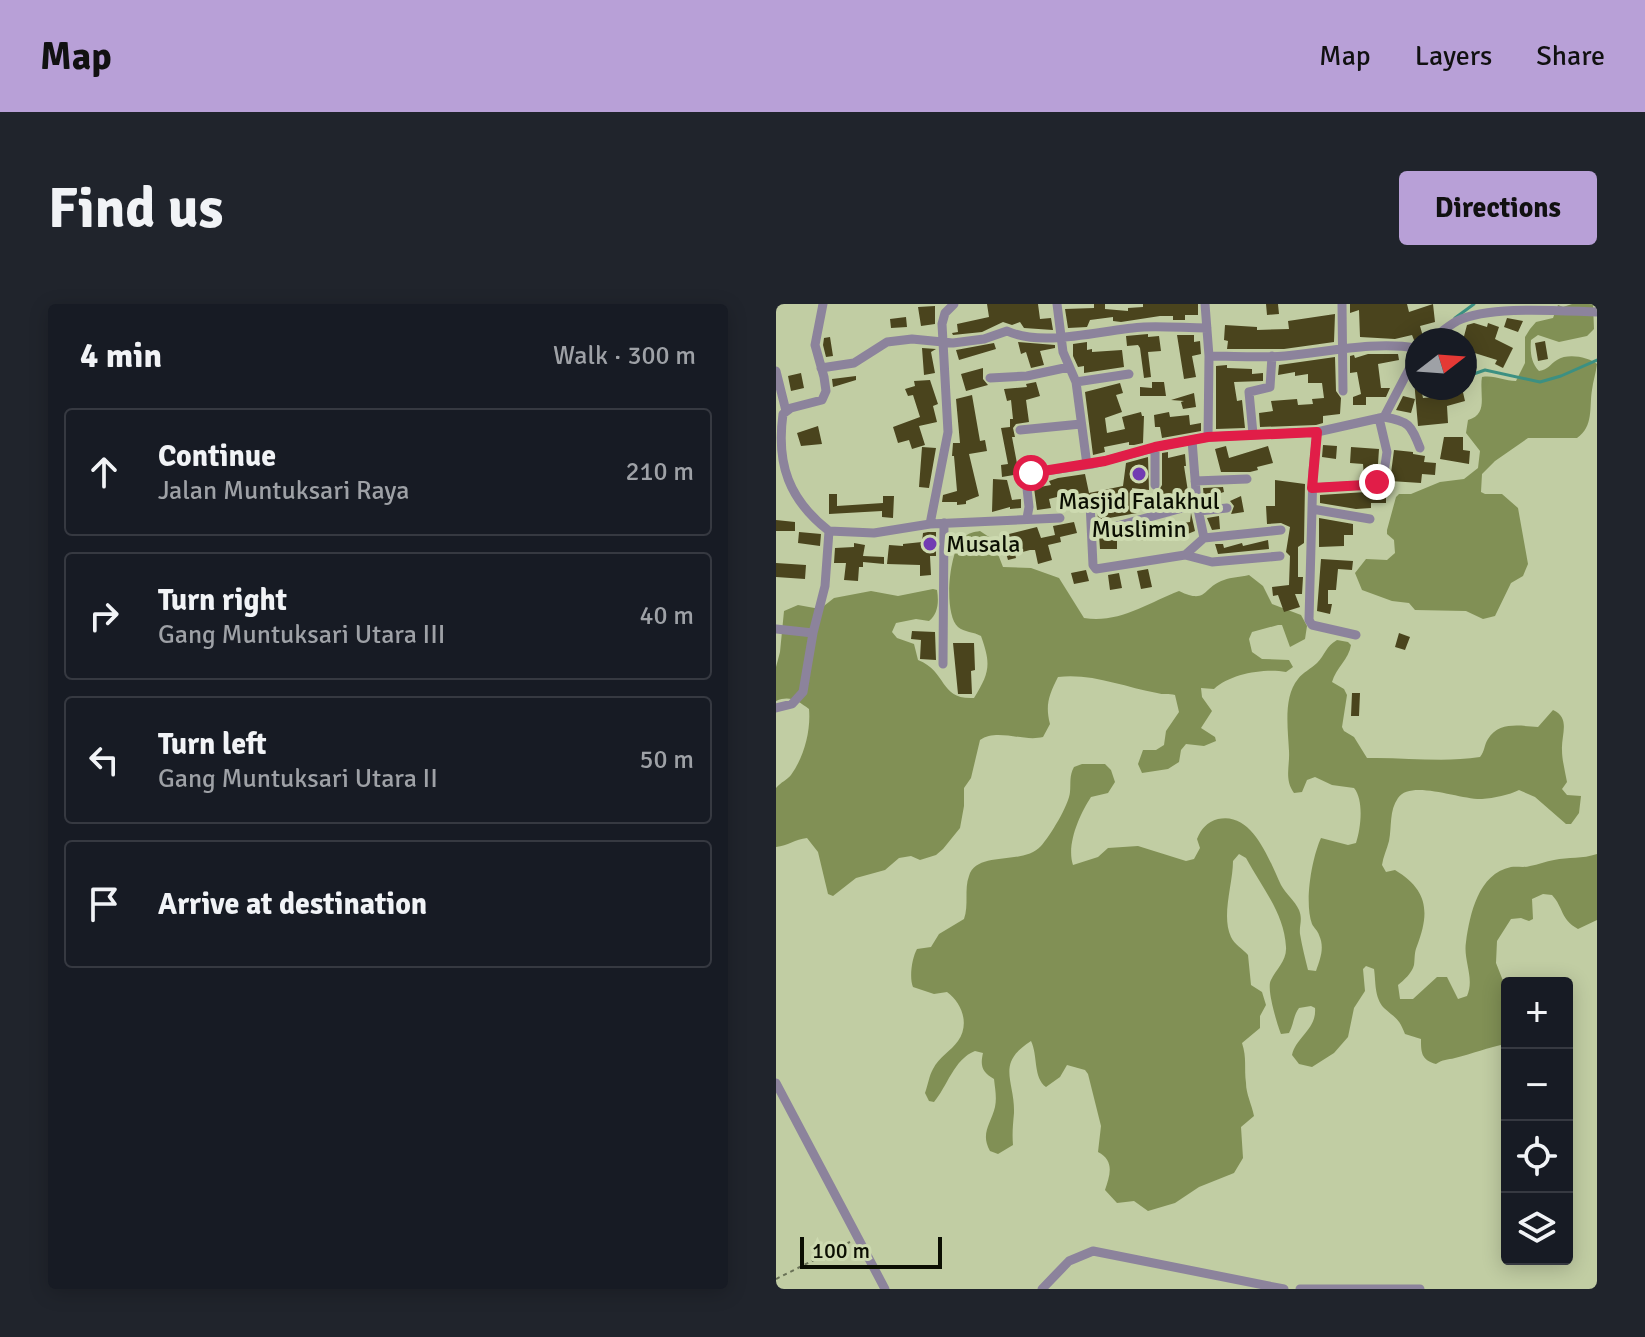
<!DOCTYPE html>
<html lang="en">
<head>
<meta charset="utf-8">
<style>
  body { margin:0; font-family:Signika,sans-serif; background:#20242c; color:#f1f3f6 }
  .controls { position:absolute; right:24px; bottom:24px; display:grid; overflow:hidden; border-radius:8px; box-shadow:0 4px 20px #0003 }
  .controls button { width:72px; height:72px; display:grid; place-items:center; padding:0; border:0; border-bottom:2px solid #363941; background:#171b24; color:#f1f3f6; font:40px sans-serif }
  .compass { position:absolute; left:629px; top:24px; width:72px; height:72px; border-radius:50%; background:#171b24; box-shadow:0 4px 20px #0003; rotate:73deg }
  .scale { position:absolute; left:24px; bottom:20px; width:142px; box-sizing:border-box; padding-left:8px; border:4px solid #0b0e02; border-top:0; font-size:22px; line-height:28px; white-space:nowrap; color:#0b0e02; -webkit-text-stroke:6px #cddab0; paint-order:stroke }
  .stop { position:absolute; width:24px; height:24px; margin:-18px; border:6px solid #e11d48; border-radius:50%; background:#fff }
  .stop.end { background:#e11d48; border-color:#fff; box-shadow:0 2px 8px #0008 }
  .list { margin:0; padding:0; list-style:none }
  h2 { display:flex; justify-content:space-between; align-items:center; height:104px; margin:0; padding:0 32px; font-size:34px }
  h2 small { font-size:26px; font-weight:400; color:#9ea1a6 }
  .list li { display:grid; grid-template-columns:52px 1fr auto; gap:24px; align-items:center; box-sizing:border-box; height:128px; margin:0 16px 16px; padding:0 16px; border:2px solid #363941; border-radius:8px }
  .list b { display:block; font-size:30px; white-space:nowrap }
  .list p { margin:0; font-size:26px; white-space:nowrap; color:#9ea1a6 }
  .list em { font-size:26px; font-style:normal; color:#9ea1a6 }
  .icon { flex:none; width:44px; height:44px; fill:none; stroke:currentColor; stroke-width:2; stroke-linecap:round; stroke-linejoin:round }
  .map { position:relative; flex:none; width:821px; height:985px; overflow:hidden; border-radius:8px }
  header { display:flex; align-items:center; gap:48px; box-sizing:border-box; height:112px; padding:0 40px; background:#b8a0d7; color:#111 }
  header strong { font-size:38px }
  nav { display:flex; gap:44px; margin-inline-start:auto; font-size:28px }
  .intro { display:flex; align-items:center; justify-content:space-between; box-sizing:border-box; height:192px; padding:0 48px }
  h1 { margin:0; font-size:56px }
  .button { padding:20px 36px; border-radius:8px; background:#b8a0d7; color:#111; font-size:28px; font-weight:700 }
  main { display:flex; gap:48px; padding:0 48px }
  aside { flex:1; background:#171b24; border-radius:8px; box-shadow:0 4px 20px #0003 }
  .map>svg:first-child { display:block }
</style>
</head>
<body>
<header>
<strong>Map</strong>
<nav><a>Map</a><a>Layers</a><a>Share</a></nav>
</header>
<div class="intro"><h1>Find us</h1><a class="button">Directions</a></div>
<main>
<aside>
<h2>4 min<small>Walk · 300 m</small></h2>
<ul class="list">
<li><svg class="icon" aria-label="ahead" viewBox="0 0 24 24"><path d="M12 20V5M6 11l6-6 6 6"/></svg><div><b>Continue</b><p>Jalan Muntuksari Raya</p></div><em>210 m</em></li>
<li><svg class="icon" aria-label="right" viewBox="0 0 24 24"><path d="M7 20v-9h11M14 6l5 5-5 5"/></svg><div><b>Turn right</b><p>Gang Muntuksari Utara III</p></div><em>40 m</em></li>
<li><svg class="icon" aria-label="left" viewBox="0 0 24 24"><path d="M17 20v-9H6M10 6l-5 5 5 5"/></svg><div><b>Turn left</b><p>Gang Muntuksari Utara II</p></div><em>50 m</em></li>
<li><svg class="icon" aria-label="arrive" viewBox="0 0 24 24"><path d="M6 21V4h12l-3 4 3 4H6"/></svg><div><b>Arrive at destination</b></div></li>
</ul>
</aside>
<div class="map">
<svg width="821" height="985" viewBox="0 0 821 985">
  <rect width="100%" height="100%" fill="#c1cda3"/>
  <path fill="#819055" d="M 796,0 L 817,0 L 818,25 L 811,32 L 783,38 L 762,31 L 755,36 C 754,48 755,59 763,67 C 773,65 773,61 781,56 C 792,49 812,53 821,60 C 820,69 817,77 816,86 C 813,104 818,122 801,134 L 752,134 L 719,157 L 706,170 L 705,188 L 709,190 L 726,190 L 742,204 L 752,260 L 747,272 L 735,279 L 719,312 L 707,315 L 690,307 L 639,306 L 633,299 L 616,297 L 586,286 L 579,269 L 590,255 L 611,256 L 619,249 L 618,236 L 611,230 L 611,226 L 620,193 L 623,190 L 635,190 L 664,178 L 688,175 L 702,164 L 704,147 L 690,129 L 692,116 C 713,110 703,90 706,73 C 720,71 727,77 740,77 L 749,59 L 749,33 L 754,25 L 760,18 L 777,14 L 782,1 L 787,3 Z
    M 204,227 L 216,235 L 227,263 L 255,264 L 283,274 L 308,314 C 342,320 372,299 403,287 C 432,301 426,283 448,276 C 455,273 465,273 473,271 L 487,282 L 496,300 L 525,311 L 531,322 L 529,335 L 514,343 L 506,321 L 502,321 L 476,328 L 473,335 L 476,348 L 486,355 L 513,356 L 517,363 L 510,368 C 488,364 454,370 438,385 L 425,384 L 426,393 L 436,407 L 425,424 L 439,433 L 440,437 L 428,442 L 410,440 L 405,446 L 403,458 L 392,465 L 366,469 L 362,460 L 367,446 L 380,446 L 388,441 L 390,427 L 403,408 L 399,391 C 393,389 387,391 381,389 C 348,383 316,369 282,373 C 273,391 269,401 274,420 L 267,433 C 247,438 221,424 204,436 L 195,474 L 188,484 L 188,502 L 184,524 L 167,545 L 160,551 L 144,556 L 135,552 L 123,554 L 109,566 L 80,574 L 57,592 L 52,590 L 42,548 L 31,534 C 19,535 12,542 0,543 L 0,484 C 5,478 11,476 15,471 C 28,453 35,427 33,405 C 22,397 14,391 0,397 L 0,363 L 4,348 L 8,307 L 22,301 L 44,305 L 58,294 L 95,287 L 122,292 L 157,285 L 161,286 C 163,298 162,310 153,317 L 140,315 L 120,319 L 116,328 L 121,334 L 138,340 L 142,356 C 172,368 163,396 198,394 C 214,368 215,360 205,332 C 198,328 188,328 182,323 C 167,309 173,247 187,234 C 192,229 198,228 204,227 Z
    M 561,336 L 572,338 L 575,341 C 573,355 560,364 556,378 L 568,385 L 571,391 L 566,423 L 568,427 L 578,433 L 591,454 C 629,453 666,459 704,453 C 709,447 708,441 712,435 C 723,417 745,422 762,423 L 777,406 C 795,414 785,431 786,446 C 786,456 789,467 791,478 L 786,485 L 791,491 L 805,492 L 803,509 L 795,520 L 790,520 L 759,493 L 743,486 C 733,491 718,494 706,495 C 684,496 635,475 622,494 C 613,507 616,522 613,537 C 611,545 607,553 606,561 L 610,568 L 619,566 C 652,586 654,608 641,642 C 638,649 639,655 638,661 C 636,669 628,676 622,681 L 624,695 L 637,695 L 661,673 L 671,673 L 682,695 L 691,692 C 699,674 687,657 690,638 C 694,610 702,570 735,563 C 741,562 748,564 754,562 C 762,561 770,557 778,556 C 793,553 806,555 821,550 L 821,616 L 802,625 C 784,615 788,604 776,591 L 767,590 L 756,595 L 757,615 L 753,617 L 745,614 L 735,615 L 721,637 L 720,659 L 731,687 L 731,740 C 711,743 697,750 679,754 C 671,756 667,755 660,760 C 645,756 645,748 645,735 L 629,730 C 623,714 619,714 608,704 C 598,693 600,678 598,665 L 590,662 L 587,665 L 589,687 L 578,704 L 572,733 L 558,749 L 536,763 L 523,760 L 516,751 C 520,733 541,725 539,704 L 535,702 L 523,704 C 517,712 518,720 513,729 L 505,730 C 501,720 490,684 495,676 C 500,665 511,657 510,643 C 508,608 486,584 470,554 L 463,550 L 457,557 C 457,580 445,612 455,633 C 458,640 467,645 472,651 L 475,681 L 486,688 L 490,701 L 484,712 L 484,724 L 466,739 C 471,754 468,764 470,779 C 470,790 476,801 478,812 L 465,823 L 467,854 L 458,869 L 423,883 L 399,899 L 372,907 L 358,897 L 341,899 L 329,886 C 334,871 339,857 322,848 L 325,822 L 312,770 L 309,766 L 291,761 L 284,773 L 270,783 C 257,774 262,751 255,737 C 219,760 239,776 238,809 C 237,820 236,830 237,841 L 222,850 L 214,847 C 204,829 215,820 219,803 C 221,793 219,785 218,775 C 206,768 204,762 207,749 L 199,747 C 178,755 171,783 158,798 L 153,797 L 149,789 C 152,781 153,772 157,765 C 163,753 175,747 182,737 C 194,720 186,699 171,688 L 158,690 L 137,683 C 133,673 136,654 141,645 L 155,643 L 163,630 L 188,615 C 193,601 188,585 193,572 C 201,546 247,562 265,542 C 274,532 293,501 294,488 C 295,479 293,472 298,463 L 306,460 L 329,460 L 335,466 L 339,478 L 332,489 L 315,493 C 304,510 290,540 297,561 L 322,553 L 332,544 L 362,542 L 410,557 L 418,555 L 424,544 L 421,535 C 425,525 431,518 442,515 C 477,507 494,558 505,581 C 510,590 519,597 523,606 C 527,616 523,621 524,630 C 526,642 529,654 532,666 L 540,667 C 544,655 549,644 543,631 C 542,627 538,624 536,620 C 528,598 536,554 545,534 L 572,541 L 580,539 C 585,524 588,496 578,484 L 556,481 L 539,473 L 531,476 L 526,488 L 518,489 C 508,475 514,462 513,447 C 512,425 507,393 522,375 C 527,368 535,365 541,359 C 549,351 550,342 561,336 Z"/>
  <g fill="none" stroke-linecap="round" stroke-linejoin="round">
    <path stroke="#3c9082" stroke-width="3" d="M 679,14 L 698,0
      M 689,73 L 709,66 L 764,78 L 785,72 L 821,56"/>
  </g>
  <path fill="#4a441d" d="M 211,0 L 262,0 L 264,15 L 275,14 L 277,26 L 248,24 L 244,18 L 236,21 L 227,18 L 206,28 L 177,31 L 176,29 L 182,28 L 181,20 L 213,13 Z
    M 318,0 L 329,0 L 329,5 L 352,7 L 352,4 L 367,3 L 367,0 L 422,0 L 422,11 L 409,11 L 409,16 L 397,16 L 397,12 L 384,12 L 345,18 L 337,17 L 337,13 L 314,16 L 311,23 L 292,24 L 289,5 L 318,4 Z
    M 490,0 L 502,0 L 503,10 L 491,11 Z
    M 574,0 L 631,0 L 633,8 L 657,0 L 659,18 L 644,22 L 648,36 L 638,36 L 636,31 L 619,35 L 584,33 L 583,6 L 574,9 Z
    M 159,2 L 159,20 L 145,22 L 142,3 Z
    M 559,10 L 558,38 L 508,45 L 451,45 L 452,37 L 448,36 L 449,21 L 481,23 L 481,26 L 513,25 L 512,17 Z
    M 130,13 L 131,23 L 115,24 L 114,15 Z
    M 731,14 L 747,17 L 742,28 L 728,23 Z
    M 698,19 L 711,23 L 712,19 L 723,23 L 719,35 L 737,44 L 727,64 L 719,60 L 721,56 L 689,46 L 687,36 L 691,21 Z
    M 372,30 L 372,33 L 383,32 L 385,47 L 372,48 L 375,73 L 368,74 L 364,44 L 362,41 L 351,42 L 350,32 Z
    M 401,31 L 418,31 L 418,38 L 424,37 L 425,50 L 416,52 L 420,73 L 408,75 Z
    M 54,33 L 57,52 L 50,53 L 47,41 L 48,34 Z
    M 769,37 L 772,55 L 762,57 L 759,39 Z
    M 242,38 L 279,41 L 279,44 L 264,47 L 268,61 L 255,64 L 250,48 L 245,50 Z
    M 311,38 L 311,46 L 316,45 L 316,48 L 346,46 L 348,63 L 308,69 L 308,62 L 302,63 L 297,52 L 297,40 Z
    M 218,39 L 220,45 L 183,56 L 180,46 Z
    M 146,44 L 160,45 L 155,48 L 159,69 L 148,71 Z
    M 592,50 L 622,50 L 623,56 L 602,60 L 605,84 L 614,84 L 610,93 L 590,93 L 590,101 L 577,101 L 577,93 L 585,90 L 581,68 L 574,69 L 574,52 L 578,51 L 579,54 Z
    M 559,53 L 560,87 L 565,94 L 564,110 L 547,112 L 547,119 L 540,121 L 484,123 L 483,109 L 497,107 L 495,97 L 521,95 L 522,101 L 537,100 L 536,95 L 548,94 L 546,79 L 532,79 L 532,70 L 519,72 L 519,68 L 502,71 L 503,61 Z
    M 451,61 L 451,64 L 476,65 L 476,70 L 487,69 L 487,77 L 458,78 L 461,97 L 466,96 L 469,124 L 440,125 L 440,62 Z
    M 207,64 L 207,75 L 212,81 L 190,87 L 185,70 Z
    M 25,69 L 28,84 L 15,87 L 12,72 Z
    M 80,72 L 80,76 L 57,83 L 56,75 Z
    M 641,75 L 641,84 L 645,84 L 647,94 L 669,92 L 668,84 L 686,84 L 689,97 L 671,102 L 672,119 L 642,122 L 638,76 Z
    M 154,76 L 162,100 L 157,102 L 161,118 L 143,122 L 149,141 L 136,145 L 133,136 L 122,139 L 117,123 L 144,113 L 137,91 L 132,92 L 129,85 L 139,82 L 138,77 Z
    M 260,78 L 264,92 L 250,96 L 253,118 L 240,120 L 237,124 L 239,133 L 236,133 L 243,170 L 226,173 L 225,161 L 232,160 L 225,124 L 234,123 L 234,115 L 237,115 L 235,96 L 231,97 L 228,85 L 251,83 L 250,80 Z
    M 376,78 L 388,78 L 390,92 L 364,92 L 364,83 L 376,84 Z
    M 344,79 L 347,89 L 340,91 L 346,108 L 329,114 L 331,129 L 349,125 L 346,113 L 365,108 L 366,112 L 368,112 L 367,139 L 358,141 L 353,141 L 353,138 L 328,143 L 329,148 L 317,151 L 309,88 Z
    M 418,89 L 420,103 L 407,105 L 405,98 L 408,97 L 395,96 Z
    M 196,91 L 204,137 L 209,136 L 211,147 L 193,150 L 203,192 L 190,197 L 190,200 L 181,201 L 181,198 L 166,198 L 167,191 L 181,187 L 178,152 L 176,152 L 177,139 L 184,139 L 180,95 Z
    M 627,92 L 639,95 L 635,109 L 620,106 Z
    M 393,108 L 394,113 L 413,111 L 414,121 L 425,119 L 425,127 L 386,134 L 384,123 L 379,123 L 378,111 Z
    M 42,122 L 46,140 L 25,142 L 21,129 Z
    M 668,133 L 687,133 L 687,146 L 694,147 L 693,160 L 664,155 Z
    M 547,141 L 561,142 L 560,155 L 546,153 Z
    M 450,142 L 453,154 L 492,142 L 497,159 L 481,163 L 482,166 L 474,168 L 445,168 L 439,145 Z
    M 146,143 L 160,144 L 153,184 L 143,183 Z
    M 575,143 L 603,145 L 602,160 L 597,160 L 598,170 L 588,173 L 587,160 L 574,159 Z
    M 618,146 L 637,148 L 637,150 L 649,152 L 648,158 L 660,159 L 659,171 L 646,170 L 645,179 L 614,177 Z
    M 392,148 L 392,154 L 409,150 L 410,162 L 408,162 L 413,194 L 403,197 L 402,194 L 394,196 L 393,191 L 383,193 L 382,188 L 386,181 L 386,149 Z
    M 372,153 L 373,186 L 356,184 L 361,209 L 322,216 L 321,198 L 318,193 L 311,192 L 307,200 L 290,202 L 289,191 L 273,195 L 275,204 L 261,206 L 258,184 L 275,181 L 273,177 L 282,174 L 309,170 L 313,189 L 347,182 L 350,159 Z
    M 217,175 L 231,176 L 236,196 L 245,195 L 245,204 L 234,205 L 234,203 L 216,208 Z
    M 499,176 L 529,180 L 528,239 L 522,243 L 522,273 L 527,273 L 526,290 L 519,290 L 524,303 L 508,308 L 502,291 L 497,292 L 496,283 L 513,281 L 514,252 L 510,248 L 514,223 L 505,219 L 491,220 L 490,202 L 499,202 Z
    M 610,182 L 610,199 L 595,199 L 595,204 L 580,205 L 544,199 L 544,191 L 590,188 Z
    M 447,183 L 448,188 L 428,194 L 427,184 Z
    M 53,190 L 61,190 L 61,202 L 107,199 L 107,192 L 118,192 L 117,214 L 106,213 L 106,207 L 53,210 Z
    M 465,192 L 468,208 L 455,210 L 458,202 L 454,197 Z
    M 415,209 L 419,227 L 404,233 L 400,220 L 414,218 Z
    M 443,212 L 444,225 L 436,226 L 431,214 Z
    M 543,214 L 577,220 L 577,231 L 568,231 L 568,242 L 543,243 Z
    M 0,216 L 19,218 L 19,227 L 0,227 Z
    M 298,218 L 301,229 L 284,233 L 285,238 L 272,241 L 276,256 L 262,260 L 259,246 L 254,246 L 239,250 L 240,254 L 232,256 L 225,232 L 261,223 L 265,234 L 279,231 L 277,222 Z
    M 378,223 L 379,235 L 364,237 L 362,225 Z
    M 23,228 L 45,230 L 44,242 L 22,239 Z
    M 152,228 L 160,228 L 160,252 L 154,252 L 155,271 L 144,272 L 144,261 L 111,260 L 113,241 L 127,242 L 127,240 L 146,238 L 147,229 Z
    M 341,230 L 341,245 L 324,245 L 323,231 Z
    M 492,236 L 493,245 L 442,250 L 439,240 L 447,240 L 448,244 L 466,239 L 467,242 Z
    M 78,239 L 89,241 L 87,252 L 108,253 L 108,260 L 87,258 L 87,263 L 83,263 L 82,277 L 68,276 L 70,259 L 58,259 L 59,244 L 78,243 Z
    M 545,255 L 577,257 L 576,266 L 562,265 L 560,286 L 552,286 L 552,300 L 556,300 L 554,310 L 541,307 Z
    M 0,259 L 30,261 L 29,275 L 0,273 Z
    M 372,265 L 376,283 L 365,285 L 361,267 Z
    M 310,266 L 313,277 L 298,280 L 295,269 Z
    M 343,269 L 346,284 L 334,286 L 332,271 Z
    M 136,327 L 159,328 L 160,356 L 144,355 L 145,336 L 135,335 Z
    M 623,329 L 634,333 L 629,346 L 619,343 Z
    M 177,339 L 198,339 L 199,366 L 195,367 L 196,390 L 182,390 Z
    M 576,389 L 584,389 L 583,412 L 575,412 Z"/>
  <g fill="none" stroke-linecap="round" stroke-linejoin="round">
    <path stroke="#697156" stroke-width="2" stroke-dasharray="4 4" stroke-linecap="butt" d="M 0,975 L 74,938"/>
    <path stroke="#8c839c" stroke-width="9" d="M 47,0 L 39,41 L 48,73 L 50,87 L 46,96 L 15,104 L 7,110 C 0,160 13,196 53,227
      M 281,0 L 287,48 L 300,78 L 311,161
      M 429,0 L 433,52 L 432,133
      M 566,0 L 567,87
      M 655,36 C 663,30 672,22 681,17 C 714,1 784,7 821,8
      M 433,52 C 458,52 484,54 509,52 C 553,48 597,37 641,44
      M 45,64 L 78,59 L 111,38 L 136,35 L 177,39 L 208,35 L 231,27 C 268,44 328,25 368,23 C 389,22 410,24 431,24
      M 0,67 L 10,107
      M 214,74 L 251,72 L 293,63
      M 300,78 L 353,70
      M 608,113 C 633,117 635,121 644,144
      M 244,126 L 305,120
      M 541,128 L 537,167 L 533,316 L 536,321 L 580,331
      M 477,130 L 473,88 L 494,83 L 496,52
      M 379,143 L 379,181
      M 419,177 L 471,175
      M 536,184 L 589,181 L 607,175 L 611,148 L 603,114
      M 314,199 L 317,261 L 320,265 L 409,251 L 428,234 L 421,200 L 416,136
      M 536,205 L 594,215
      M 423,207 L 451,204
      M 251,214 L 253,203 L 250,175 L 255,169 L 317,160 L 389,141 L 432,133 L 541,128 L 608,113 L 641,50
      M 154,220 L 172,128 L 166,20 L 169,9 L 178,0
      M 316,224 L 341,222 L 421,200
      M 53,227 L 98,229 L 154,220 L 284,214
      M 428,234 L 505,226
      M 409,251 L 436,258 L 504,252
      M 0,325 L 37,329
      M 167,360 L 168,219
      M 0,404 L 16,400 L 27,388 L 37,329 L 49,282 L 53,227
      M 0,779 L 109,985
      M 266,985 L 293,957 L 317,947 L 508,985
      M 524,985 L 644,985"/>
  </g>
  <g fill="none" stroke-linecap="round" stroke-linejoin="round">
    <path stroke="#e11d48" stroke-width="10" d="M 255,169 L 329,157 L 379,143 L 432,133 L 541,128 L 536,184 L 589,181 L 601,178"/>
  </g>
  <g fill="#723bb2" stroke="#cddab0" stroke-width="3">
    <circle cx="363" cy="170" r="8"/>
    <circle cx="154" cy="240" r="8"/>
  </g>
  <g text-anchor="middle" stroke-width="8" stroke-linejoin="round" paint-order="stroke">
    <g font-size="24" fill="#0b0e02" stroke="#cddab0">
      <text x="363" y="205">Masjid Falakhul<tspan x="363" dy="28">Muslimin</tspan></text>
      <text x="170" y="248" text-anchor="start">Musala</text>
    </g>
  </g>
</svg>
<div class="controls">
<button>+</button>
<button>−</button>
<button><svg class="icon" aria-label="locate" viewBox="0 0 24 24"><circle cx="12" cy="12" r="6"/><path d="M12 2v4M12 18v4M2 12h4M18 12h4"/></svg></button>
<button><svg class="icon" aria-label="layers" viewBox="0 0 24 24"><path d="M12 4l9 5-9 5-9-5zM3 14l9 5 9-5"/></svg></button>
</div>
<svg class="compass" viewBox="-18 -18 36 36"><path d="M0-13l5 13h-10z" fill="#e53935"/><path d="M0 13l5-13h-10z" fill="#9ea1a6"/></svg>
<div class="scale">100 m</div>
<div class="stop" style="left:255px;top:169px"></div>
<div class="stop end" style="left:601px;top:178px"></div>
</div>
</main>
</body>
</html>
